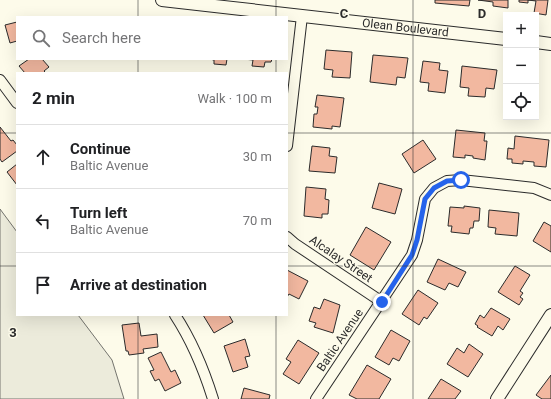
<!DOCTYPE html>
<html lang="en">
<head>
<meta charset="utf-8">
<style>
  body { margin:0; font-family:Roboto,sans-serif; background:#f2f2f2; color:#202124 }
  .controls { position:absolute; right:12px; top:12px; display:grid; overflow:hidden; border-radius:0px; box-shadow:0 4px 16px #0002 }
  .controls button { width:36px; height:36px; display:grid; place-items:center; padding:0; border:0; border-bottom:1px solid #e0e0e0; background:#fff; color:#202124; font:20px sans-serif }
  .stop { position:absolute; width:12px; height:12px; margin:-9px; border:3px solid #2563eb; border-radius:50%; background:#fff }
  .stop.end { background:#2563eb; border-color:#fff; box-shadow:0 1px 4px #0008 }
  .list { margin:0; padding:0; list-style:none }
  h2 { display:flex; justify-content:space-between; align-items:center; height:52px; margin:0; padding:0 16px; font-size:17px }
  h2 small { font-size:13px; font-weight:400; color:#757577 }
  .list li { display:grid; grid-template-columns:26px 1fr auto; gap:12px; align-items:center; box-sizing:border-box; height:64px; padding:0 16px; border-top:1px solid #e0e0e0 }
  .list b { display:block; font-size:15px; white-space:nowrap }
  .list p { margin:0; font-size:13px; white-space:nowrap; color:#757577 }
  .list em { font-size:13px; font-style:normal; color:#757577 }
  .icon { flex:none; width:22px; height:22px; fill:none; stroke:currentColor; stroke-width:2; stroke-linecap:round; stroke-linejoin:round }
  .map { position:relative; flex:none; width:551px; height:399px; overflow:hidden }
  .search { position:absolute; background:#fff; box-shadow:0 4px 16px #0002; left:16px; top:16px; width:272px; height:44px; display:flex; align-items:center; gap:10px; box-sizing:border-box; padding:0 14px; border-radius:0px; color:#757577; font-size:15px }
  .panel { position:absolute; background:#fff; box-shadow:0 4px 16px #0002; left:16px; top:72px; width:272px; height:244px; border-radius:0px }
  .map>svg:first-child { display:block }
</style>
</head>
<body>
<div class="map">
<svg width="551" height="399" viewBox="0 0 551 399">
  <rect width="100%" height="100%" fill="#fdfbea"/>
  <path fill="#ecebdb" stroke="#74746e" d="M 0,209 L 17,232 L 17,315 L 78,315 L 112,360 L 124,399 L 0,399 Z"/>
  <path fill="#f2b8a0" stroke="#2b2b2b" d="M 435,0 L 470,0 L 469,6 L 435,3 Z
    M 478,0 L 508,0 L 508,8 L 493,6 L 493,2 Z
    M 519,0 L 548,0 L 546,15 L 534,13 L 536,1 L 528,0 L 528,3 L 519,2 Z
    M 17,22 L 17,41 L 10,43 L 5,25 Z
    M 326,50 L 352,52 L 350,78 L 332,77 L 333,70 L 324,69 Z
    M 373,55 L 408,58 L 405,78 L 397,77 L 396,85 L 370,82 Z
    M 29,59 L 42,59 L 49,67 L 44,71 L 46,73 L 25,73 L 19,66 Z
    M 209,59 L 227,59 L 226,65 L 214,64 L 214,60 Z
    M 243,59 L 272,59 L 271,62 L 265,62 L 264,67 L 252,66 L 253,60 Z
    M 423,61 L 440,63 L 439,70 L 448,71 L 445,93 L 428,91 L 429,83 L 420,82 Z
    M 462,66 L 497,70 L 494,89 L 486,88 L 485,97 L 468,96 L 469,88 L 460,87 Z
    M 317,95 L 344,98 L 340,127 L 332,126 L 332,129 L 313,127 L 314,114 L 317,114 L 318,107 L 315,107 Z
    M 0,127 L 11,141 L 13,140 L 17,145 L 17,151 L 2,162 L 0,159 Z
    M 456,130 L 485,133 L 484,141 L 487,141 L 485,160 L 473,158 L 473,156 L 465,155 L 465,158 L 453,157 Z
    M 515,136 L 549,140 L 546,167 L 534,166 L 534,162 L 523,161 L 523,164 L 512,163 L 512,159 L 507,159 L 508,148 L 514,149 Z
    M 423,140 L 436,159 L 414,173 L 402,154 Z
    M 312,146 L 330,148 L 329,156 L 337,157 L 335,173 L 309,171 Z
    M 17,164 L 17,185 L 7,172 Z
    M 379,183 L 402,189 L 395,214 L 372,208 Z
    M 306,187 L 326,189 L 325,199 L 329,200 L 328,214 L 322,214 L 322,218 L 304,216 Z
    M 464,206 L 480,208 L 479,221 L 474,221 L 473,228 L 470,228 L 469,234 L 451,232 L 452,226 L 448,226 L 450,207 L 464,208 Z
    M 489,210 L 519,213 L 517,236 L 495,234 L 496,228 L 488,227 Z
    M 544,222 L 551,226 L 551,252 L 533,241 Z
    M 366,227 L 391,242 L 374,270 L 350,255 Z
    M 438,259 L 466,272 L 458,287 L 449,283 L 445,290 L 427,282 Z
    M 515,266 L 530,275 L 520,291 L 523,293 L 520,297 L 523,299 L 519,305 L 498,292 Z
    M 287,270 L 308,281 L 299,299 L 289,294 L 287,297 Z
    M 418,290 L 438,303 L 427,319 L 424,317 L 419,325 L 402,314 Z
    M 324,299 L 340,305 L 333,333 L 314,327 L 316,323 L 309,321 L 314,307 L 320,309 Z
    M 491,308 L 510,319 L 503,330 L 498,326 L 492,336 L 477,327 L 478,326 L 475,324 L 480,315 L 484,318 Z
    M 203,315 L 229,315 L 233,322 L 214,333 Z
    M 139,323 L 141,336 L 157,334 L 158,347 L 143,349 L 144,353 L 129,355 L 128,351 L 126,351 L 122,325 Z
    M 391,330 L 410,341 L 399,361 L 393,358 L 389,365 L 375,357 Z
    M 245,339 L 250,356 L 245,357 L 248,367 L 233,372 L 224,346 Z
    M 298,340 L 319,353 L 299,384 L 283,374 L 291,362 L 286,359 Z
    M 469,344 L 483,354 L 468,377 L 447,364 L 457,348 L 464,353 Z
    M 161,352 L 171,372 L 175,370 L 181,383 L 165,391 L 159,379 L 155,381 L 150,371 L 154,370 L 148,358 Z
    M 367,365 L 391,379 L 379,399 L 357,399 L 349,395 Z
    M 551,375 L 551,399 L 542,399 L 536,395 Z
    M 441,379 L 461,391 L 455,399 L 428,399 Z
    M 244,388 L 270,395 L 269,399 L 241,399 Z"/>
  <g fill="none" stroke-linecap="round" stroke-linejoin="round">
    <g stroke="#2b2b2b" stroke-width="12">
      <path id="minor" d="M 0,80 L 17,103
        M 287,146 L 302,16
        M 287,237 L 295,244 L 382,302
        M 175,315 C 192,341 204,370 213,399
        M 316,399 L 412,255 L 417,240 L 425,199 L 434,188 L 447,181 L 461,180 L 534,188 L 551,195"/>
    </g>
    <g stroke="#2b2b2b" stroke-width="14">
      <g id="tertiary">
        <path id="s1" d="M 162,0 L 506,39"/>
        <path d="M 536,42 L 551,44"/>
        <path d="M 497,399 L 551,315"/>
      </g>
    </g>
    <use href="#minor" stroke="#fdfbea" stroke-width="10"/>
    <use href="#tertiary" stroke="#fdfbea" stroke-width="12"/>
  </g>
  <g fill="none" stroke-linecap="round" stroke-linejoin="round">
    <path stroke="#2563eb" stroke-width="5" d="M 382,302 L 412,255 L 417,240 L 425,199 L 434,188 L 447,181 L 461,180"/>
  </g>
  <path fill="none" stroke="#2b2b2b" stroke-width="1" stroke-opacity="0.55" d="M 138,0 L 138,17M 276,0 L 276,17M 413,0 L 413,399M 138,59 L 138,73M 276,59 L 276,73M 0,133 L 17,133M 287,133 L 551,133M 0,266 L 17,266M 287,266 L 551,266M 138,315 L 138,399M 276,315 L 276,399"/>
  <g text-anchor="middle" stroke-width="3" stroke-linejoin="round" paint-order="stroke">
    <g font-size="12" fill="#2b2b2b" stroke="#fdfbea">
      <text dy="4" stroke="none"><textPath href="#s1" startOffset="245">Olean Boulevard</textPath></text>
      <text transform="translate(341 259) rotate(34)" y="4">Alcalay Street</text>
      <text transform="translate(340 340) rotate(-56)" y="4">Baltic Avenue</text>
    </g>
  </g>
  <g font-size="13" text-anchor="middle" font-weight="bold" fill="#2b2b2b" stroke="#fdfbea" stroke-width="3" stroke-linejoin="round" paint-order="stroke">
    <text x="344" y="18">C</text>
    <text x="482" y="18">D</text>
    <text x="13" y="337">3</text>
  </g>
</svg>
<div class="controls">
<button>+</button>
<button>−</button>
<button><svg class="icon" aria-label="locate" viewBox="0 0 24 24"><circle cx="12" cy="12" r="6"/><path d="M12 2v4M12 18v4M2 12h4M18 12h4"/></svg></button>
</div>
<div class="stop" style="left:461px;top:180px"></div>
<div class="stop end" style="left:382px;top:302px"></div>
<div class="search"><svg class="icon" aria-label="search" viewBox="0 0 24 24"><circle cx="10" cy="10" r="6"/><path d="M15 15l6 6"/></svg>Search here</div>
<section class="panel">
<h2>2 min<small>Walk · 100 m</small></h2>
<ul class="list">
<li><svg class="icon" aria-label="ahead" viewBox="0 0 24 24"><path d="M12 20V5M6 11l6-6 6 6"/></svg><div><b>Continue</b><p>Baltic Avenue</p></div><em>30 m</em></li>
<li><svg class="icon" aria-label="left" viewBox="0 0 24 24"><path d="M17 20v-9H6M10 6l-5 5 5 5"/></svg><div><b>Turn left</b><p>Baltic Avenue</p></div><em>70 m</em></li>
<li><svg class="icon" aria-label="arrive" viewBox="0 0 24 24"><path d="M6 21V4h12l-3 4 3 4H6"/></svg><div><b>Arrive at destination</b></div></li>
</ul>
</section>
</div>
</body>
</html>
